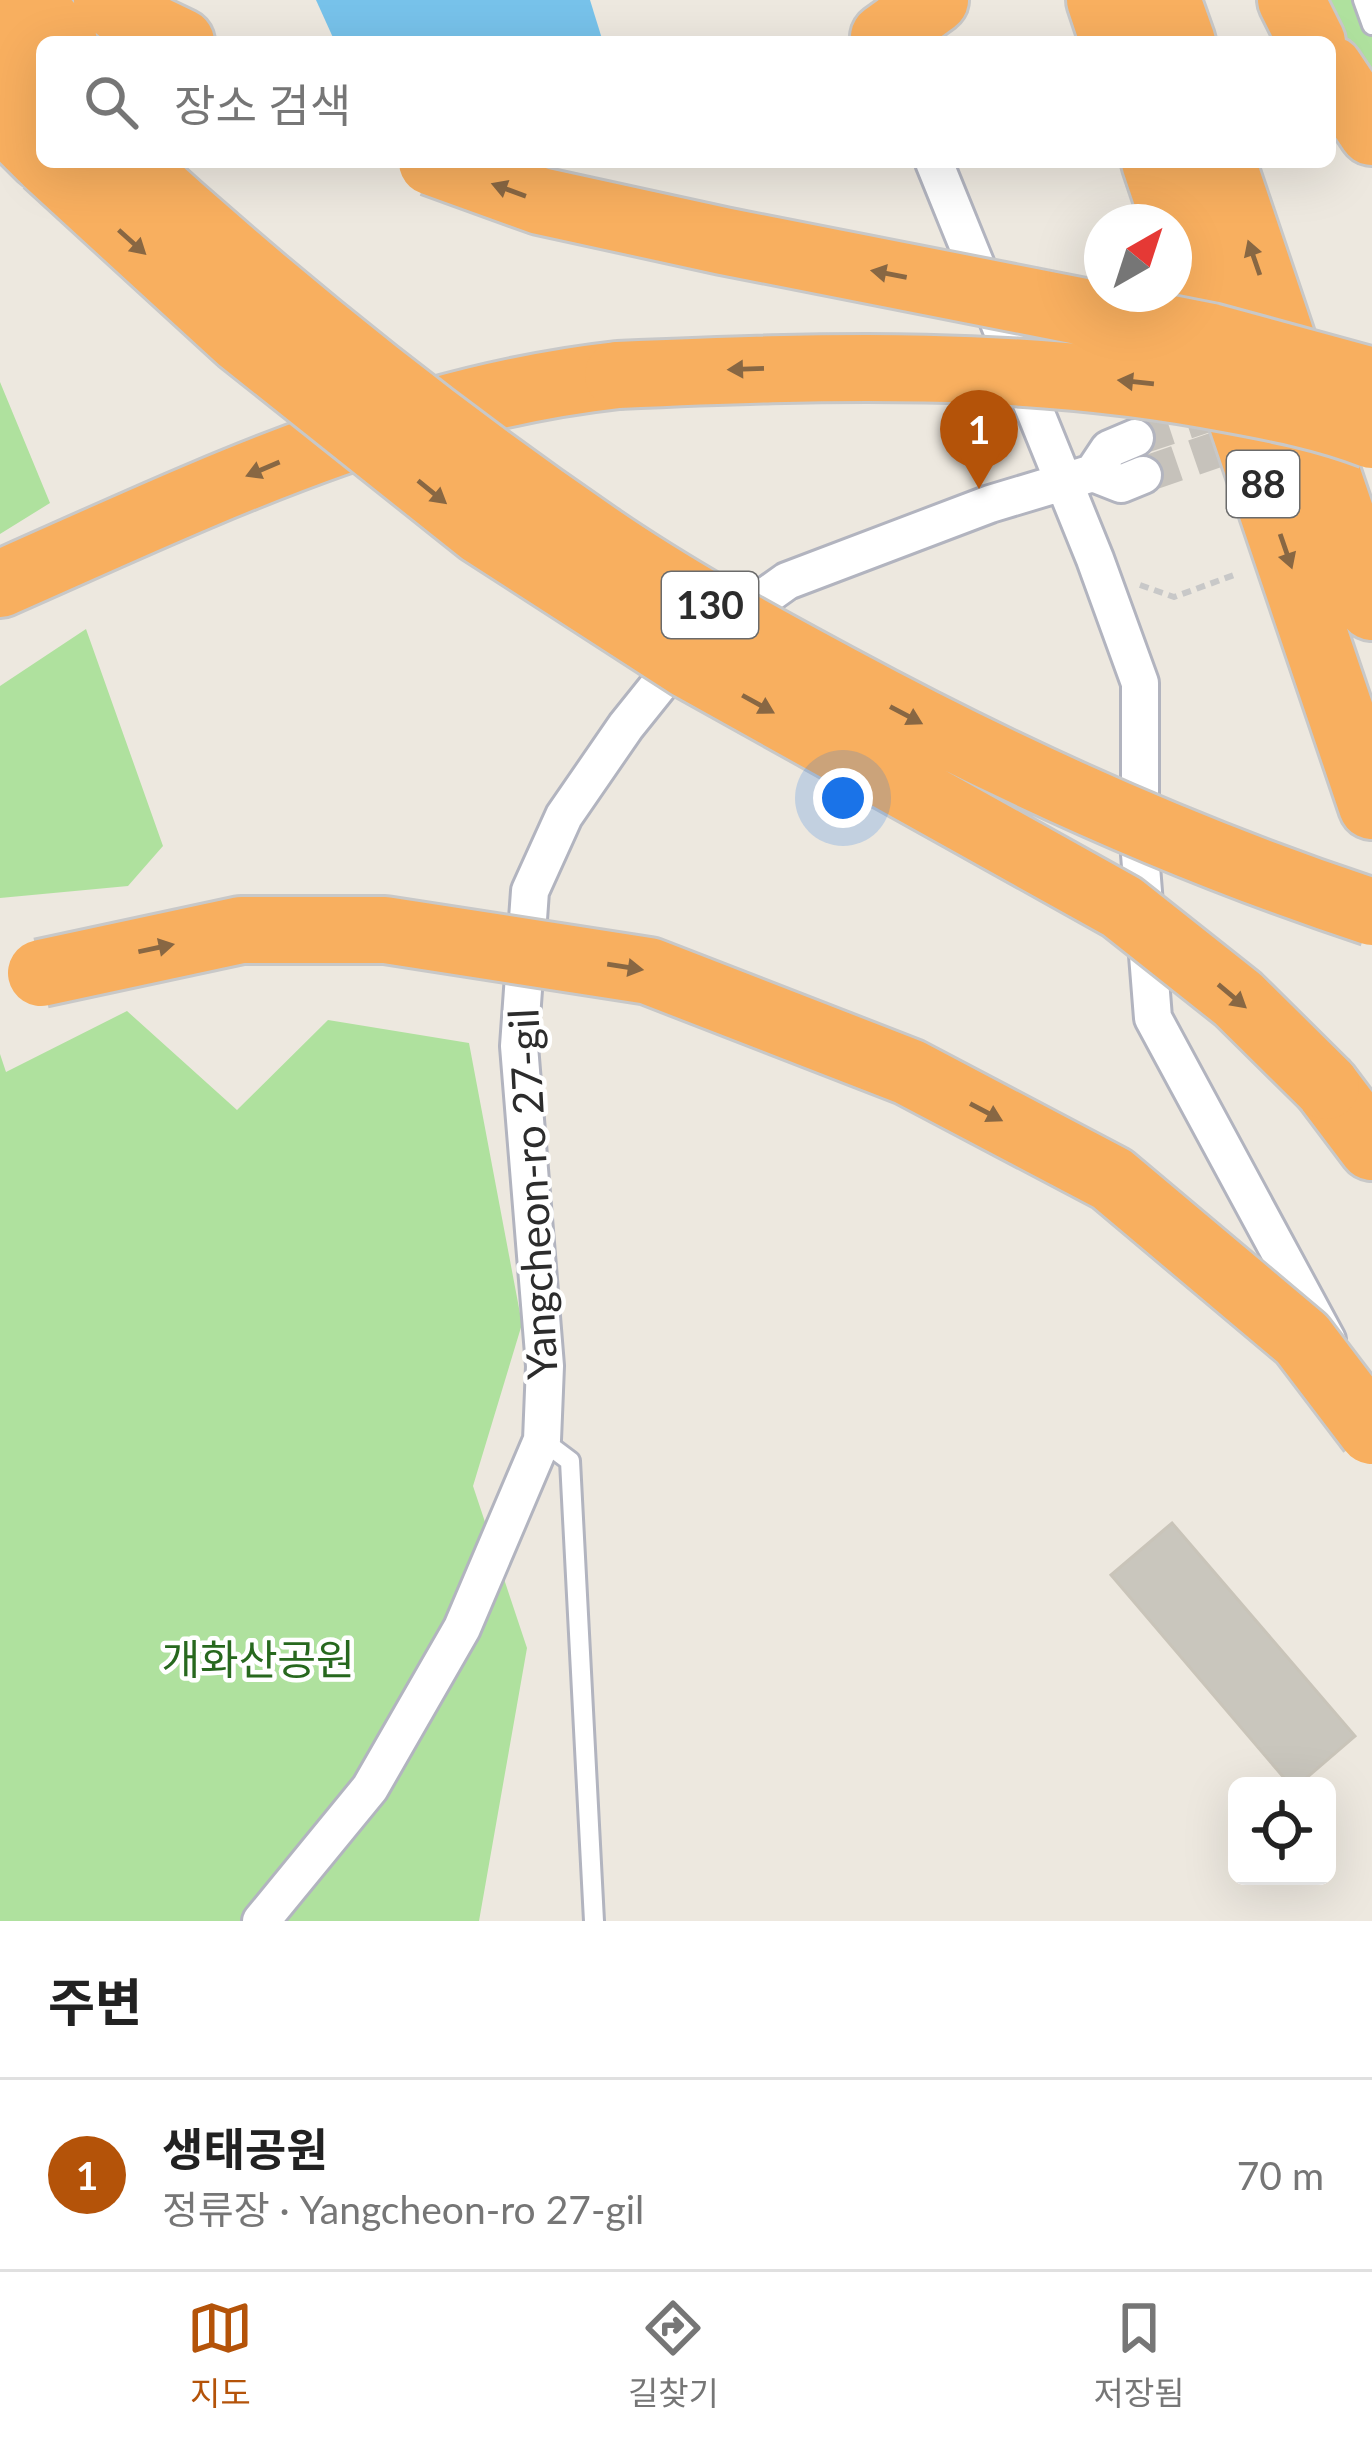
<!DOCTYPE html>
<html lang="ko">
<head>
<meta charset="utf-8">
<style>
  body { margin:0; font-family:Lato,"Noto Sans KR",sans-serif; background:#f2f2f2; color:#222 }
  .controls { position:absolute; right:36px; bottom:36px; display:grid; overflow:hidden; border-radius:18px; box-shadow:0 12px 48px #0002 }
  .controls button { width:108px; height:108px; display:grid; place-items:center; padding:0; border:0; border-bottom:3px solid #e0e0e0; background:#fff; color:#222; font:60px sans-serif }
  .compass { position:absolute; left:1084px; top:204px; width:108px; height:108px; border-radius:50%; background:#fff; box-shadow:0 12px 48px #0002; rotate:39deg }
  .you { position:absolute; left:843px; top:798px; width:42px; height:42px; margin:-30px; border:9px solid #fff; border-radius:50%; background:#1a73e8; box-shadow:0 0 0 18px #1a73e833 }
  .badge { display:grid; place-items:center; width:78px; height:78px; border-radius:50%; background:#b45309; color:#fff; font-size:39px; font-weight:700 }
  .pin { position:absolute; translate:-50% -99px; filter:drop-shadow(0 3px 6px #0008) }
  .pin::after { content:''; position:absolute; top:63px; width:42px; height:36px; background:inherit; clip-path:polygon(0 0,100% 0,50% 100%) }
  .list { margin:0; padding:0; list-style:none }
  h2 { display:flex; justify-content:space-between; align-items:center; height:156px; margin:0; padding:0 48px; font-size:51px }
  h2 small { font-size:39px; font-weight:400; color:#767676 }
  .list li { display:grid; grid-template-columns:78px 1fr auto; gap:36px; align-items:center; box-sizing:border-box; height:192px; padding:0 48px; border-top:3px solid #e0e0e0 }
  .list b { display:block; font-size:45px; white-space:nowrap }
  .list p { margin:0; font-size:39px; white-space:nowrap; color:#767676 }
  .list em { font-size:39px; font-style:normal; color:#767676 }
  .icon { flex:none; width:66px; height:66px; fill:none; stroke:currentColor; stroke-width:2; stroke-linecap:round; stroke-linejoin:round }
  .map { position:relative; flex:none; width:1372px; height:1921px; overflow:hidden }
  .search { position:absolute; background:#fff; box-shadow:0 12px 48px #0002; left:36px; right:36px; top:36px; height:132px; display:flex; align-items:center; gap:30px; box-sizing:border-box; padding:0 42px; border-radius:18px; color:#767676; font-size:45px }
  .sheet { height:348px; background:#fff }
  nav { display:flex; justify-content:space-around; align-items:center; box-sizing:border-box; height:168px; border-top:3px solid #e0e0e0; background:#fff; font-size:33px; color:#767676 }
  nav a { display:grid; justify-items:center; gap:6px }
  nav .on { color:#b45309 }
  .map>svg:first-child { display:block }
</style>
</head>
<body>
<div class="map">
<svg width="1372" height="1921" viewBox="0 0 1372 1921">
  <rect width="100%" height="100%" fill="#ede8df"/>
  <path fill="#afe19e" d="M 1326,0 L 1372,0 L 1372,112 Z
    M 0,382 L 50,503 L 0,534 Z
    M 86,629 L 163,846 L 128,886 L 0,898 L 0,686 Z
    M 127,1011 L 237,1110 L 328,1020 L 469,1043 L 522,1324 L 473,1486 L 527,1648 L 479,1921 L 0,1921 L 0,1054 L 6,1072 Z"/>
  <path fill="#77c2ea" d="M 316,0 L 590,0 L 603,42 L 335,42 Z"/>
  <path fill="#c9c6bd" stroke="#c9c4b9" stroke-width="3" d="M 1172,1523 L 1355,1736 L 1297,1786 L 1291,1786 L 1111,1575 Z"/>
  <g fill="none" stroke-linecap="round" stroke-linejoin="round">
    <path stroke="#c6c2bb" stroke-width="36" stroke-dasharray="36 18" stroke-linecap="butt" d="M 1135,438 L 1220,410
      M 1143,475 L 1259,435"/>
    <g stroke="#b2b4bf" stroke-width="24">
      <path id="lane" d="M 1363,0 L 1372,25
        M 542,1440 L 570,1461 L 594,1921"/>
    </g>
    <g stroke="#b2b4bf" stroke-width="42">
      <path id="street" d="M 934,162 L 1095,559 L 1140,683 L 1140,854 L 1153,1018 L 1327,1340
        M 1093,473 L 1121,484 L 1143,475
        M 261,1921 L 370,1788 L 462,1628 L 542,1440 L 545,1366 L 519,1046 L 530,891 L 564,816 L 626,726 L 683,655 L 787,581 L 990,504 L 1093,473 L 1109,449 L 1135,438"/>
    </g>
    <g stroke="#c8c8c8" stroke-width="72">
      <path id="highway" d="M 28,0 L 64,42
        M 107,0 L 129,17 L 181,42
        M 1100,0 L 1114,42
        M 1167,0 L 1182,42
        M 1291,0 L 1312,42
        M 884,37 L 935,0
        M 0,38 L 42,82
        M 1330,69 L 1372,132
        M 0,115 L 42,157
        M 1155,162 L 1372,806
        M 1222,162 L 1372,607
        M 0,584 C 204,494 394,400 618,375
        M 1326,1086 L 1372,1147"/>
    </g>
    <path stroke="#c8c8c8" stroke-width="6" stroke-dasharray="9 6" stroke-linecap="butt" d="M 1140,585 L 1174,597 L 1234,575"/>
    <use href="#lane" stroke="#fff" stroke-width="18"/>
    <use href="#street" stroke="#fff" stroke-width="36"/>
    <use href="#highway" stroke="#f8af5f" stroke-width="66"/>
    <g stroke="#c8c8c8" stroke-width="72" stroke-linecap="butt">
      <path id="highway-bridge" d="M 47,162 L 240,339 L 481,531 L 690,666 L 1122,907 L 1238,999 L 1326,1086
        M 128,162 C 276,297 432,423 597,536 C 674,589 758,635 840,679 C 1012,772 1187,851 1372,912
        M 432,162 L 540,201 L 723,241 L 1211,337 L 1372,381
        M 618,375 C 823,366 1028,359 1230,399 C 1279,408 1326,417 1372,435
        M 41,973 L 241,930 L 385,930 L 649,971 L 909,1072 L 1112,1179 L 1302,1339 L 1372,1431"/>
    </g>
    <use href="#highway-bridge" stroke="#f8af5f" stroke-width="66"/>
  </g>
  <defs><path id="oneway-solid" d="M-6-.8H1V-3.2L6.5 0L1 3.2V.8H-6Z" transform="scale(3)"/></defs>
  <g fill="#886743">
    <use href="#oneway-solid" transform="translate(509 190) rotate(-160)"/>
    <use href="#oneway-solid" transform="translate(132 242) rotate(42)"/>
    <use href="#oneway-solid" transform="translate(1254 258) rotate(-109)"/>
    <use href="#oneway-solid" transform="translate(889 274) rotate(-169)"/>
    <use href="#oneway-solid" transform="translate(746 369) rotate(178)"/>
    <use href="#oneway-solid" transform="translate(1136 382) rotate(-174)"/>
    <use href="#oneway-solid" transform="translate(263 469) rotate(157)"/>
    <use href="#oneway-solid" transform="translate(432 492) rotate(39)"/>
    <use href="#oneway-solid" transform="translate(1286 551) rotate(71)"/>
    <use href="#oneway-solid" transform="translate(758 704) rotate(29)"/>
    <use href="#oneway-solid" transform="translate(906 715) rotate(28)"/>
    <use href="#oneway-solid" transform="translate(156 948) rotate(-12)"/>
    <use href="#oneway-solid" transform="translate(625 967) rotate(9)"/>
    <use href="#oneway-solid" transform="translate(1232 996) rotate(40)"/>
    <use href="#oneway-solid" transform="translate(986 1112) rotate(28)"/>
  </g>
  <g text-anchor="middle" stroke-width="9" stroke-linejoin="round" paint-order="stroke">
    <g fill="#fff" stroke="#6b6b6b" stroke-width="3">
      <rect x="1227" y="451" width="72" height="66" rx="9"/>
      <rect x="662" y="572" width="96" height="66" rx="9"/>
    </g>
    <g font-size="39" font-weight="bold" fill="#2c2c2c">
      <text x="1263" y="498">88</text>
      <text x="710" y="619">130</text>
    </g>
    <g font-size="42" fill="#2c2c2c" stroke="#fff">
      <text transform="translate(533 1194) rotate(-93)" y="15">Yangcheon-ro 27-gil</text>
    </g>
    <g font-size="42" fill="#27681e" stroke="#fff">
      <text x="258" y="1675">개화산공원</text>
    </g>
  </g>
</svg>
<div class="controls">
<button><svg class="icon" aria-label="locate" viewBox="0 0 24 24"><circle cx="12" cy="12" r="6"/><path d="M12 2v4M12 18v4M2 12h4M18 12h4"/></svg></button>
</div>
<svg class="compass" viewBox="-18 -18 36 36"><path d="M0-13l5 13h-10z" fill="#e53935"/><path d="M0 13l5-13h-10z" fill="#767676"/></svg>
<div class="you"></div>
<div class="pin badge" style="left:979px;top:489px">1</div>
<div class="search"><svg class="icon" aria-label="search" viewBox="0 0 24 24"><circle cx="10" cy="10" r="6"/><path d="M15 15l6 6"/></svg>장소 검색</div>
</div>
<section class="sheet">
<h2>주변<small></small></h2>
<ul class="list">
<li><span class="badge">1</span><div><b>생태공원</b><p>정류장 · Yangcheon-ro 27-gil</p></div><em>70 m</em></li>
</ul>
</section>
<nav>
<a class="on"><svg class="icon" aria-label="map" viewBox="0 0 24 24"><path d="M3 6l6-2 6 2 6-2v14l-6 2-6-2-6 2zM9 4v14M15 6v14"/></svg>지도</a>
<a><svg class="icon" aria-label="directions" viewBox="0 0 24 24"><path d="M12 3l9 9-9 9-9-9zM9 14v-3h6M13 9l2 2-2 2"/></svg>길찾기</a>
<a><svg class="icon" aria-label="saved" viewBox="0 0 24 24"><path d="M7 4h10v16l-5-4-5 4z"/></svg>저장됨</a>
</nav>
</body>
</html>
